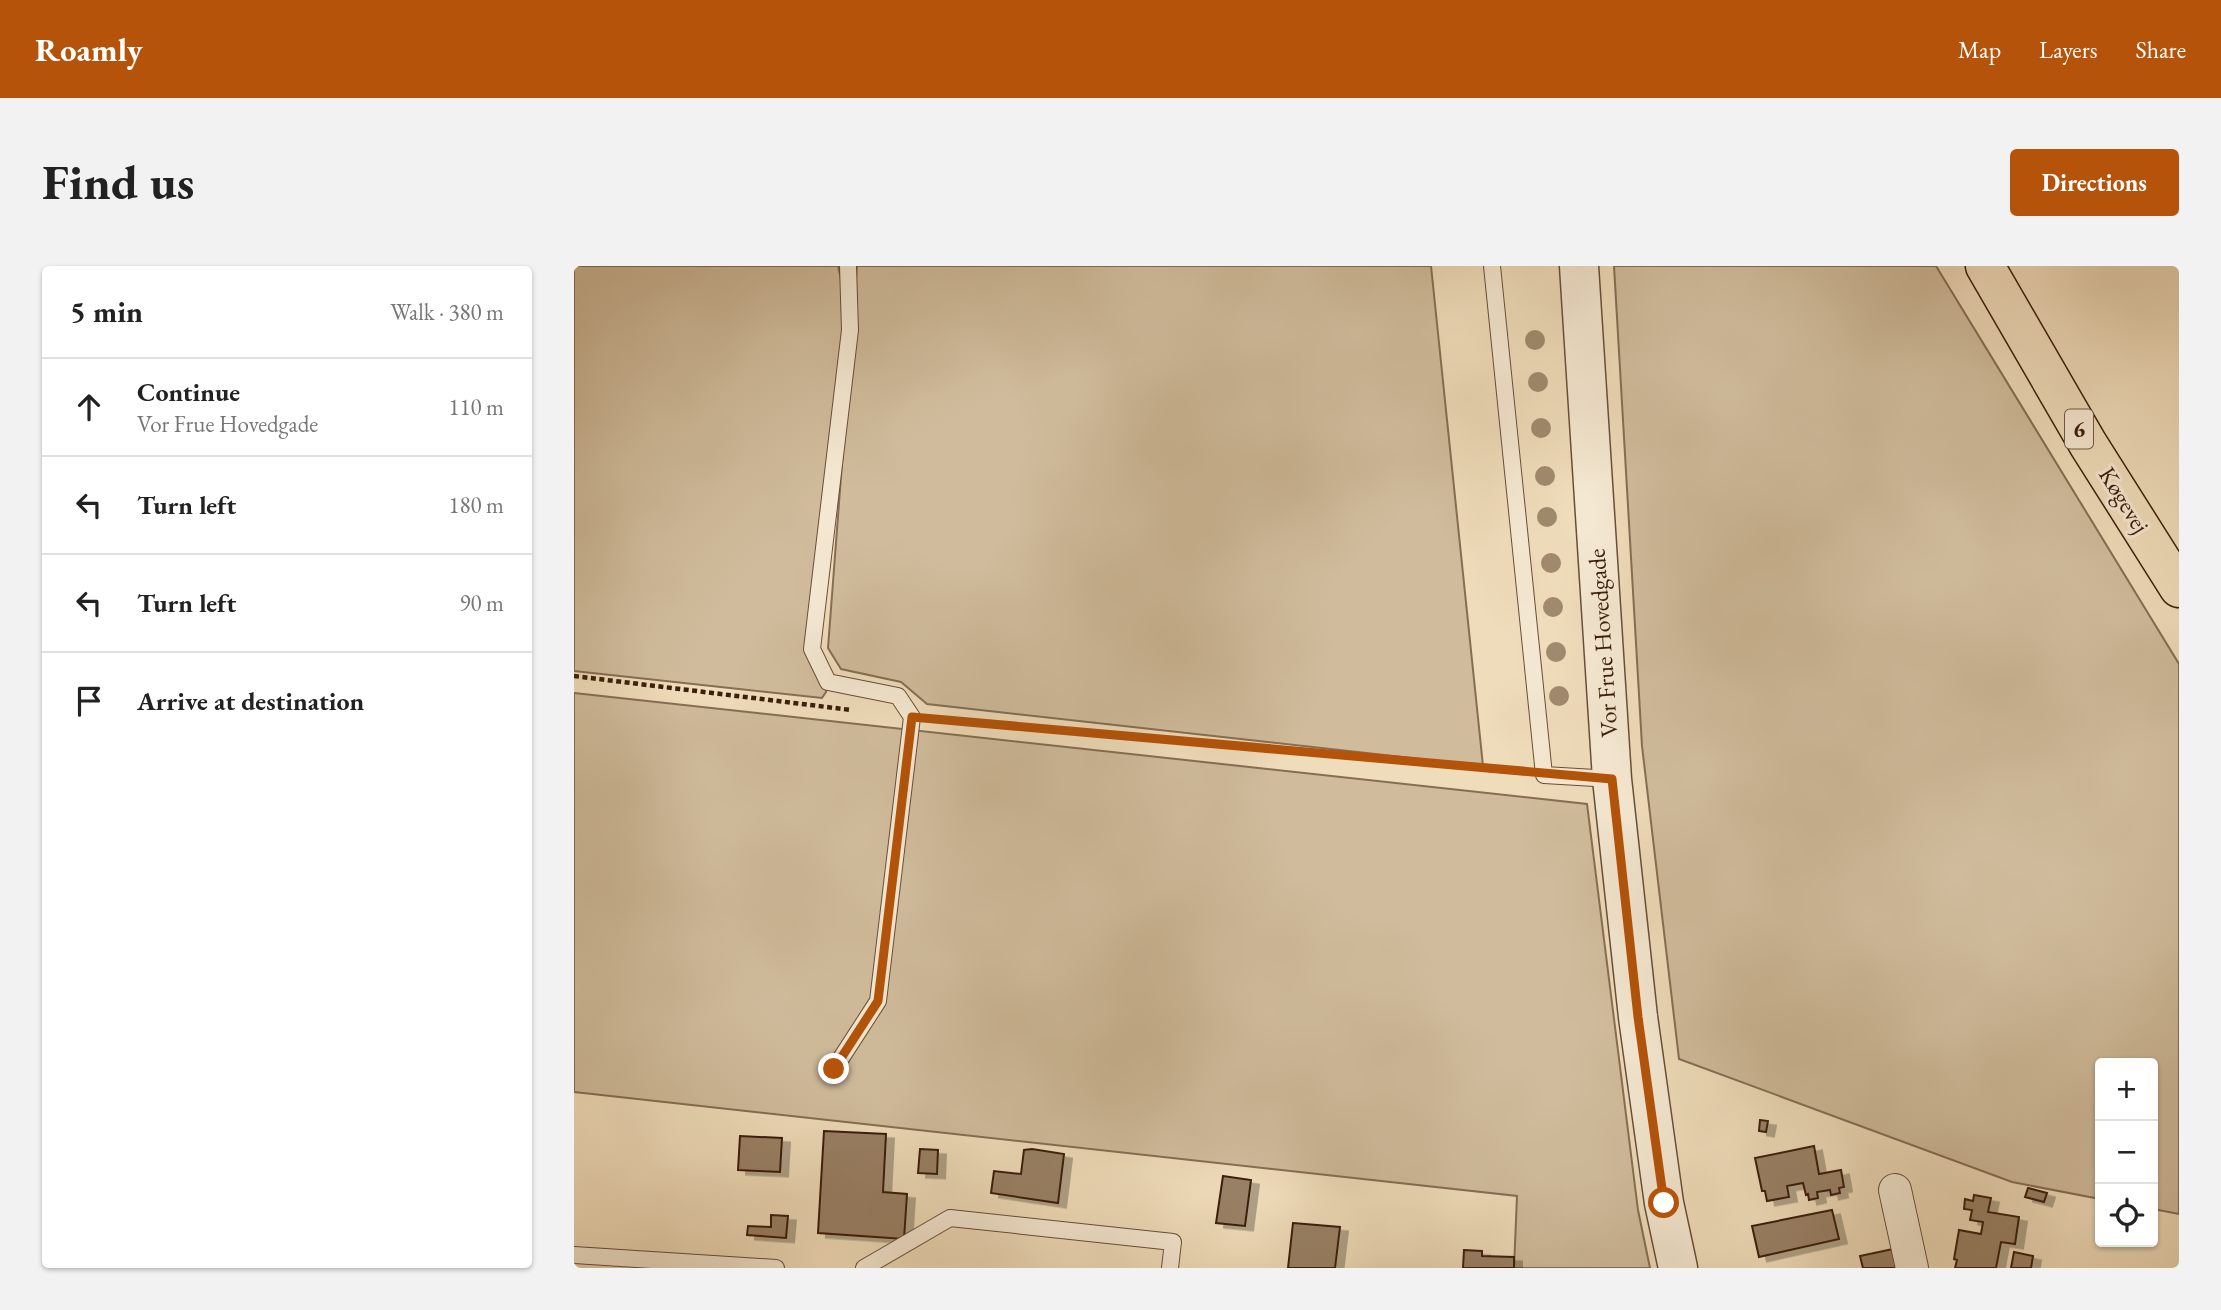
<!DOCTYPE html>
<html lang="en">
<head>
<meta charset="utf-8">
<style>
  body { margin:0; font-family:"EB Garamond",serif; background:#f2f2f2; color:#222 }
  .controls { position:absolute; right:21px; bottom:21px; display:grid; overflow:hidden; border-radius:7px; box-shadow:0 2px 5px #0004 }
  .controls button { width:63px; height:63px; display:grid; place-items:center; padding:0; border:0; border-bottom:2px solid #e0e0e0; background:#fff; color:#222; font:35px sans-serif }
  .stop { position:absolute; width:21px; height:21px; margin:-16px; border:5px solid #b45309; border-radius:50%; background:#fff }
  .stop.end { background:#b45309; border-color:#fff; box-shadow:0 2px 7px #0008 }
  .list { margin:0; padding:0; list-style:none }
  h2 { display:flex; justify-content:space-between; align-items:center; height:91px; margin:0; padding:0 28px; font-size:30px }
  h2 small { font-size:23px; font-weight:400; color:#767676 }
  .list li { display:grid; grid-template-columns:46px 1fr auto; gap:21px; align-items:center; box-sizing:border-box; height:98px; padding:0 28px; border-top:2px solid #e0e0e0 }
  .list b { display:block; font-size:26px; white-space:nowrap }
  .list p { margin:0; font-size:23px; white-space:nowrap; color:#767676 }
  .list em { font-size:23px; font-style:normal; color:#767676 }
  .icon { flex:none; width:38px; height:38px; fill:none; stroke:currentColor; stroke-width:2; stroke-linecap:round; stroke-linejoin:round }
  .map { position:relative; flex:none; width:1605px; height:1002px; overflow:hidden; border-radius:7px }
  header { display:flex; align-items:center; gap:42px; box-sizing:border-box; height:98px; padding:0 35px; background:#b45309; color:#fff }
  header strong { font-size:33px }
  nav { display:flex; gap:38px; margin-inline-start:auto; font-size:24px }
  .intro { display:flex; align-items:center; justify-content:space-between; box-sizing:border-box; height:168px; padding:0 42px }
  h1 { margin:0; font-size:49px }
  .button { padding:18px 32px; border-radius:7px; background:#b45309; color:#fff; font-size:24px; font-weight:700 }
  main { display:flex; gap:42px; padding:0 42px }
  aside { flex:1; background:#fff; border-radius:7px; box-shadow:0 2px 5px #0004 }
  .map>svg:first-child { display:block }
</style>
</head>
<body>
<header>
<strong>Roamly</strong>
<nav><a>Map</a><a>Layers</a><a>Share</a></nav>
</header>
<div class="intro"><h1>Find us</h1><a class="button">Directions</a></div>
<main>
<aside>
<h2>5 min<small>Walk · 380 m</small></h2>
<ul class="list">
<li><svg class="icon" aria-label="ahead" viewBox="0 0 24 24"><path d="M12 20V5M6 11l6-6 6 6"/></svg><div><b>Continue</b><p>Vor Frue Hovedgade</p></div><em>110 m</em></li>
<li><svg class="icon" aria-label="left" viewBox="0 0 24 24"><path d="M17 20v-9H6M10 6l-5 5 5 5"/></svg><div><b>Turn left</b></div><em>180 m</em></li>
<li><svg class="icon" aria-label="left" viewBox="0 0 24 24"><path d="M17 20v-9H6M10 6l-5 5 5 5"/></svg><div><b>Turn left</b></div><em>90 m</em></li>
<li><svg class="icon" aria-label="arrive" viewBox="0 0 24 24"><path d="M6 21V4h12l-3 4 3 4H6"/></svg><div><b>Arrive at destination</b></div></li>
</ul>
</aside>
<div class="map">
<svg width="1605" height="1002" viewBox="0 0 1605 1002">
  <defs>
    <filter id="shadow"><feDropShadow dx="8" dy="4.5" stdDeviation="0" flood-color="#0004"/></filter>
  </defs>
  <rect width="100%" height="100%" fill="#efdcba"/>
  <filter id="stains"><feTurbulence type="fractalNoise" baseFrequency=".00286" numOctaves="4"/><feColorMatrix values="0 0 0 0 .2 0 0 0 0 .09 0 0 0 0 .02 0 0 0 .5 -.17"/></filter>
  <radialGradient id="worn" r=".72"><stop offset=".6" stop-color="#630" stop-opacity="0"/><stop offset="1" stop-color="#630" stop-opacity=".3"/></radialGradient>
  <path fill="#d0bc9c" stroke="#866e54" stroke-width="2" d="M 0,0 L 264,0 L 267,13 L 269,65 L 231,381 L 252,421 L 252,426 L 248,432 L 0,405 Z
    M 283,0 L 857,0 L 909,500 L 353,438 L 327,416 L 267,403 L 254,382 Z
    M 1040,0 L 1362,0 L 1605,398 L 1605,948 L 1579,943 L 1579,797 L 1526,797 L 1526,933 L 1438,916 L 1105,793 L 1068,480 Z
    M 0,427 L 1013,538 L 1064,944 L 1076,1002 L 940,1002 L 943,930 L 0,826 Z"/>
  <path fill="#998166" stroke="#3b1f0c" stroke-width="2" filter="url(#shadow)" d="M 1186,854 L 1194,855 L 1192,866 L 1185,865 Z
    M 250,865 L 312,868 L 309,926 L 333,928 L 330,973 L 244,967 Z
    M 166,870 L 208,872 L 206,906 L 164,904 Z
    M 1240,880 L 1245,908 L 1267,904 L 1270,921 L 1265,922 L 1266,927 L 1257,929 L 1256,924 L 1243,926 L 1244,932 L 1235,934 L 1234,928 L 1232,929 L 1229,917 L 1213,920 L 1215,931 L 1193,935 L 1191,925 L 1188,925 L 1181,892 Z
    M 346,883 L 364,884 L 363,908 L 344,907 Z
    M 458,883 L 490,888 L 484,937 L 417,927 L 420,905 L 447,908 L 450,884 Z
    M 649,910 L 677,914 L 671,960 L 642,957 Z
    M 1454,922 L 1473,927 L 1470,936 L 1451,931 Z
    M 1400,929 L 1417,932 L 1414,946 L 1445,951 L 1441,978 L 1427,976 L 1422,1002 L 1381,1002 L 1383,994 L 1380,993 L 1385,964 L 1407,968 L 1409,956 L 1396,954 L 1398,944 L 1390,943 L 1391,933 L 1399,935 Z
    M 1258,944 L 1265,973 L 1185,991 L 1178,960 Z
    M 197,949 L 214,950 L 212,972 L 173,969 L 174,960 L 197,961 Z
    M 719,957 L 766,961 L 761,1002 L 714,1002 Z
    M 1319,983 L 1323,1002 L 1289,1002 L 1286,990 Z
    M 890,984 L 908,985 L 908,990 L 940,991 L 940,1002 L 889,1002 Z
    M 1440,986 L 1459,990 L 1457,1002 L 1437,1002 Z"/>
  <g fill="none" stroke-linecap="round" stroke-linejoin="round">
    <g stroke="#684e38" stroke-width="18">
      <path id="service" d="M 918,0 L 970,509 L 1038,513
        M 260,803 L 304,735 L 338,451 L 324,430 L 254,416 L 238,383 L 276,64 L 274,0
        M 0,989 L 202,1002
        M 290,1002 L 376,952 L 599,976 L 596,1002"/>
    </g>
    <g stroke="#684e38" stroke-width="34">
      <path id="minor" d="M 1321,924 L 1338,1002"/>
    </g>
    <g stroke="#684e38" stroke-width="41">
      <path id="tertiary" d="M 1005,0 L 1038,513 L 1064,751 L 1090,937 L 1104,1002"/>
    </g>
    <g stroke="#3b1f0c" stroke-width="41">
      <path id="primary" d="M 1411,0 L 1514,178 L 1605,322"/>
    </g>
    <path stroke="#3b1f0c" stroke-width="4.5" stroke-dasharray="5 3.5" stroke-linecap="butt" d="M 0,410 L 277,444
      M 355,453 L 950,507"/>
    <use href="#service" stroke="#f5e8d2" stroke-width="16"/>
    <use href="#minor" stroke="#f5e8d2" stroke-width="32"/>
    <use href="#tertiary" stroke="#f5e8d2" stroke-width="38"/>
    <use href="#primary" stroke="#efdcba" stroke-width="38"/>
  </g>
  <g fill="#a08a6e">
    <circle cx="961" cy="74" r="10"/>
    <circle cx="964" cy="116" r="10"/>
    <circle cx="967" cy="162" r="10"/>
    <circle cx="971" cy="210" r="10"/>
    <circle cx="973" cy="251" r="10"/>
    <circle cx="977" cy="297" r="10"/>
    <circle cx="979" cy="341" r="10"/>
    <circle cx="982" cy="386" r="10"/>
    <circle cx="985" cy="430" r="10"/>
  </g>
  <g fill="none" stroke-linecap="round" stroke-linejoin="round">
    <path stroke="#b45309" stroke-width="9" d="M 260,803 L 304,735 L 338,451 L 1038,513 L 1064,751 L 1090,937"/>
  </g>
  <g text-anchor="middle" stroke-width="6" stroke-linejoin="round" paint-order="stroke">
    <rect fill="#f5e8d2" stroke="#735b47" stroke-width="2" x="1491" y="143.5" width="28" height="39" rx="5"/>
    <g font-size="23" font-weight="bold" fill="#3b1f0c">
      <text x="1505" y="171">6</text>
    </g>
    <g font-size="24" fill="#3b1f0c" stroke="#f5e8d2">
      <text transform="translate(1550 234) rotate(58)" y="8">Køgevej</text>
      <text transform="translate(1029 377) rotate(-94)" y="8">Vor Frue Hovedgade</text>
    </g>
  </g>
  <rect width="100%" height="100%" filter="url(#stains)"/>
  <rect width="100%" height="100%" fill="url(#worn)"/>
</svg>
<div class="controls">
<button>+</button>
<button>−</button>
<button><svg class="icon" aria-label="locate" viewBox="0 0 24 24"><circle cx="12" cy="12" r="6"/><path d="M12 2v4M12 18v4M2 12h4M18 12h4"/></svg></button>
</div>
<div class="stop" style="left:1090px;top:937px"></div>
<div class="stop end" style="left:260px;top:803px"></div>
</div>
</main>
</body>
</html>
